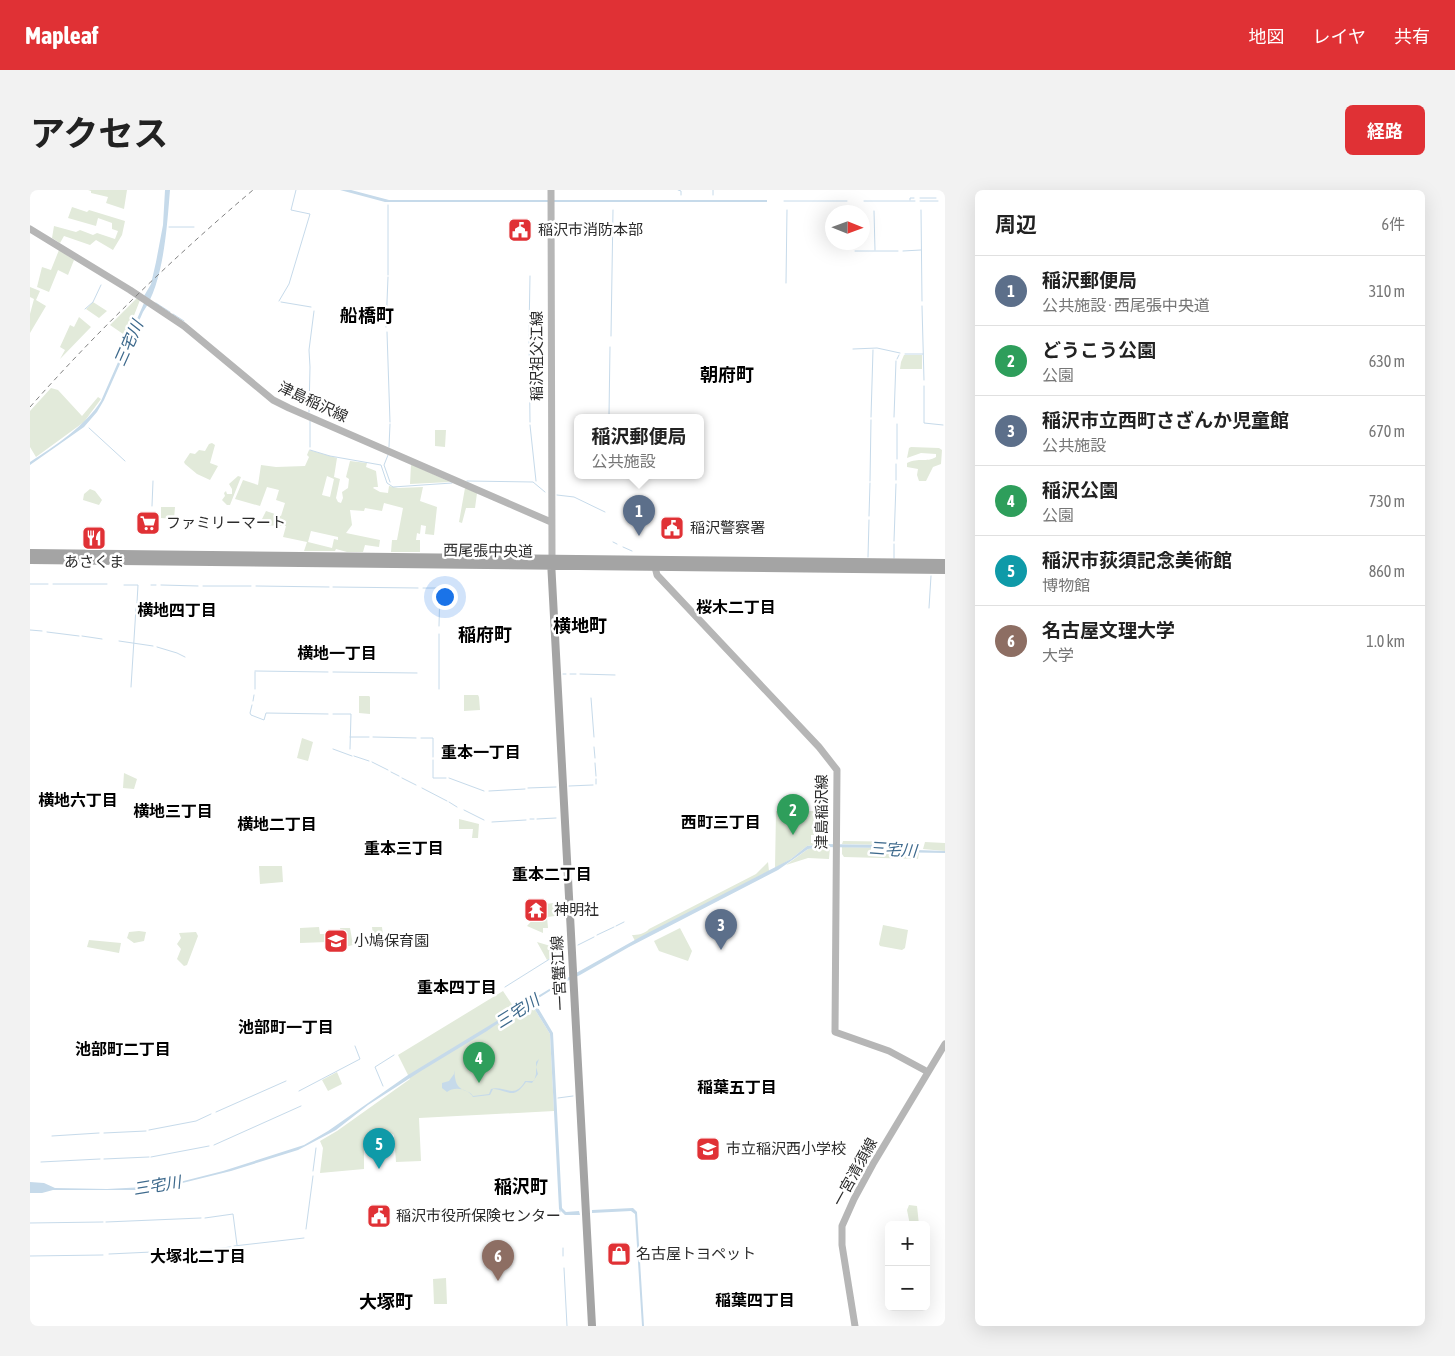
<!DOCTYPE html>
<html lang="ja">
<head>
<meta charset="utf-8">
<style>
  body { margin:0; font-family:"Asap Condensed","Noto Sans JP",sans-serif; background:#f2f2f2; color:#222 }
  .controls { position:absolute; right:15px; bottom:15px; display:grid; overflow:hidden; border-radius:8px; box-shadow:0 5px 20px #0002 }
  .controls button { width:45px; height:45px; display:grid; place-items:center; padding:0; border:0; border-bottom:1px solid #e0e0e0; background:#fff; color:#222; font:25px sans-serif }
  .compass { position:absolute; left:795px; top:15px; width:45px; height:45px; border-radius:50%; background:#fff; box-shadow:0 5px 20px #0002; rotate:91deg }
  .you { position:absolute; left:414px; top:406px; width:18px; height:18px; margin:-12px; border:4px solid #fff; border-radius:50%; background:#1a73e8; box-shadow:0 0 0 8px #1a73e833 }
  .badge { display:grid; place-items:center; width:32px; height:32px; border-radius:50%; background:#e03135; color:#fff; font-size:16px; font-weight:700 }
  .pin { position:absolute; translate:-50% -41px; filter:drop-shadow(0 1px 2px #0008) }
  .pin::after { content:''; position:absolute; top:26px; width:18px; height:15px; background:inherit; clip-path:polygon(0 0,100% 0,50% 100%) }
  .popup { position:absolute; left:544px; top:224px; width:130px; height:65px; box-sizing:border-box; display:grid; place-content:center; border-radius:8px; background:#fff; filter:drop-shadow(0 1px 4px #0005); font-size:16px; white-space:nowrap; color:#767676 }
  .popup b { font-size:19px; color:#222 }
  .popup::after { content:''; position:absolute; left:50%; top:100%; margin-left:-10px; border:10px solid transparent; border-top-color:#fff }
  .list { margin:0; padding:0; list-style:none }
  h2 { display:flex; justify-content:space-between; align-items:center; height:65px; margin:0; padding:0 20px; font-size:21px }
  h2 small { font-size:16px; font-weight:400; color:#767676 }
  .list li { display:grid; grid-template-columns:32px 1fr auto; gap:15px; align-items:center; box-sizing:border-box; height:70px; padding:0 20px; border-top:1px solid #e0e0e0 }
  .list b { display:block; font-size:19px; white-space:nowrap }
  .list p { margin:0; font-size:16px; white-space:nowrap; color:#767676 }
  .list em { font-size:16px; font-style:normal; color:#767676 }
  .map { position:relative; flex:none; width:915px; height:1136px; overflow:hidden; border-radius:8px }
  header { display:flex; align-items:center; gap:30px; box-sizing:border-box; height:70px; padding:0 25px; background:#e03135; color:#fff }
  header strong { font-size:24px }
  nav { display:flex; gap:28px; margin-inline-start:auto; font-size:18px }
  .intro { display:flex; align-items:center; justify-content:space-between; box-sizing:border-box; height:120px; padding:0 30px }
  h1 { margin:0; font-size:35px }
  .button { padding:12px 22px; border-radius:8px; background:#e03135; color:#fff; font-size:18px; font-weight:700 }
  main { display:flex; gap:30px; padding:0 30px }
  aside { flex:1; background:#fff; border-radius:8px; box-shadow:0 5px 20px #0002 }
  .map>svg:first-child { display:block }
</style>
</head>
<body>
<header>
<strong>Mapleaf</strong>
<nav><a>地図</a><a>レイヤ</a><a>共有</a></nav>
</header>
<div class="intro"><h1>アクセス</h1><a class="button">経路</a></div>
<main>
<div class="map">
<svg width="915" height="1136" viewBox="0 0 915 1136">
  <rect width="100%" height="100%" fill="#fff"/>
  <path fill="#e2eada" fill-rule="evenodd" d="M 58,0 L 97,0 L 94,19 L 76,13 L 78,7 L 61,3 L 61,1 Z
    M 42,17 L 57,22 L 59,20 L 95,31 L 92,45 L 83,60 L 66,50 L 60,55 L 34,46 L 30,53 L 22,48 L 24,36 L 46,42 L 50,40 L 63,45 L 67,43 L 85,49 L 88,41 L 82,39 L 82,33 L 68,28 L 66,36 L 38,28 Z
    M 29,60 L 44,70 L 38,85 L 28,80 L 19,102 L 7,97 L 12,77 L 21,80 Z
    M 0,97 L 10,101 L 6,110 L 16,116 L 0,143 L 0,124 L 4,109 L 0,107 Z
    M 107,108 L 110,110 L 96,146 L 80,135 Z
    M 63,112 L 77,121 L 69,128 L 56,119 Z
    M 49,127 L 61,137 L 30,169 L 35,160 L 30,157 L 40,135 L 44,137 Z
    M 874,165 L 892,165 L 892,179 L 870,179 L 871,172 Z
    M 21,198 L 28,200 L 52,226 L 68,207 L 71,209 L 54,232 L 6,267 L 0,257 L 0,221 Z
    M 405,240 L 416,240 L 415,257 L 405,256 Z
    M 182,253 L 185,255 L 180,273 L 188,276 L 180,290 L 167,284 L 155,274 L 154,272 L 160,263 L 165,264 L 169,260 L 175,261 L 179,254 Z
    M 881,257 L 909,258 L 912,260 L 911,274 L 903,277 L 896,291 L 889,291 L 887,285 L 888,279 L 877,277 L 877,273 C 889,267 896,273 906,267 L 906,264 L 891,263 L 877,268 L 879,258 Z
    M 279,260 L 307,268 L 304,287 L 310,289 L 306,308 L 308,312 L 311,313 L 313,308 L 312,302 L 318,298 L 319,289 L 316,287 L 320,271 L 337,273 L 336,277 L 346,281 L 348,297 L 344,297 L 343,298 L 350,302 L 358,303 L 359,296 L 368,298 L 393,297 L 390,311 L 407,317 L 404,345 L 395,344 L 396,336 L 391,335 L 390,344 L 387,343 L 386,350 L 390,350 L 390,362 L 361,362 L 362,350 L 367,350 L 373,318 L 354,313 L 352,321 L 335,318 L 334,321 L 320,320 L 322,335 L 316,343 L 350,350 L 349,357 L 335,355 L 333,362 L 317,362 L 306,359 L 305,361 L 274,361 L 277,352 L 253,347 L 256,336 L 229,335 L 236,321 L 251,326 L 255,313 L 246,310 L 249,300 L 237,297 L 230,316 L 205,309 L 213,290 L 228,295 L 231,275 L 246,277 L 275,276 L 279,267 L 277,265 ZM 297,286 L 304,289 L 300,307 L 292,305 ZM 281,341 L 308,347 L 308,350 L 304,349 L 302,358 L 278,352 Z
    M 381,274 L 420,292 L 380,294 Z
    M 208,286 L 211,287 L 200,315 L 197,315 L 192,310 L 195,306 L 194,303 L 196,301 L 197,304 L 202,304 L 202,299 L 199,294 Z
    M 435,298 L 447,303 L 445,318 L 436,318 L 432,333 L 429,332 Z
    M 60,299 L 65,301 L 72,310 L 69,315 L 53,310 L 54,304 Z
    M 131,317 L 145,317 L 144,329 L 131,328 Z
    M 434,505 L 448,505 L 449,507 L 450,520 L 434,521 Z
    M 329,506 L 339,506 L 340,507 L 340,524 L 329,523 Z
    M 272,548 L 283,552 L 278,571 L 267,568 Z
    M 94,583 L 107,589 L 104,599 L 93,598 Z
    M 746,621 L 789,621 L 789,625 L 784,625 L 784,645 L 781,645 L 781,653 L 786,653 L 785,655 L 777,656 L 761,669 L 745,678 Z
    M 429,629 L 449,634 L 448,648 L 442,648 L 443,639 L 429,639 Z
    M 813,651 L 888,652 L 889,659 L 859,659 L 853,655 L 812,654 Z
    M 895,652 L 915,653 L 915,661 L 893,659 Z
    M 790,657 L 800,657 L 799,669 L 778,668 L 756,675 L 778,659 Z
    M 812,657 L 852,658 L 884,662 L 889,663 L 888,669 L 814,667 L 812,664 Z
    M 738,672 L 739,681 L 605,751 L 602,745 C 607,745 615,744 619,739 L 726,684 Z
    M 229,676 L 252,676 L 253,692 L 230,694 Z
    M 524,713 L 525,726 L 517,727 L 518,738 L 513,738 L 513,743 L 497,736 L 506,726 L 508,719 L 506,718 L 496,720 L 496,716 Z
    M 853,735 L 878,740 L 875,758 L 872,760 L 850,756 L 849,754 Z
    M 289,737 L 290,744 L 296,744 L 297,752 L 270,753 L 270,738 Z
    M 342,737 L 352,737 L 354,754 L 344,754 Z
    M 310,738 L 320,738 L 323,755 L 315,757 Z
    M 650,738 L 662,761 L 658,771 L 629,761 L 624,751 Z
    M 109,741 L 116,742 L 114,751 L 104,753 L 97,748 L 99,742 Z
    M 166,742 L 168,746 L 157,775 L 154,776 L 147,769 L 151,759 L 147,754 L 151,748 L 149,743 Z
    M 59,750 L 91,753 L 89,763 L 57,757 Z
    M 507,752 L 524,757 L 527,764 L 517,770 Z
    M 473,801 L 487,822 L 496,817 L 504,818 L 520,844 L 524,921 L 389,928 L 391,971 L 366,972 L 364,945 L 359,942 L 357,945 L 357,948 L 334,950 L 334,979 L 290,983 L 293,958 L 290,951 L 307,941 L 380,889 L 368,865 Z
    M 307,882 L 312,894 L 298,901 L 292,890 Z
    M 879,1015 L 887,1016 L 889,1035 L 880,1035 L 877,1020 Z
    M 416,1088 L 417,1114 L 404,1114 L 403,1089 Z"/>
  <path fill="#c6daea" d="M 135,0 L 140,0 C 137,36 134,92 113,122 L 74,210 L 67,222 L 54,237 L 0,275 L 0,272 C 24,257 56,235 71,211 L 114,113 L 114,106 L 121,94 L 126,72 L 133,35 Z
    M 310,0 L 321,0 L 359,10 L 737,10 L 737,12 L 355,12 Z
    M 794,654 L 853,655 L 859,659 L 915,661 L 915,663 L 857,662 L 852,658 L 794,657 L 778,659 L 748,680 L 599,757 L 550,785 L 531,794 L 499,814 L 507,816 L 523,843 L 532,1018 L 536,1022 L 549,1021 L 550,1025 L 535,1025 L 529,1019 L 520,844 L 504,818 L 495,817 L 464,836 L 457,841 L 391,881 L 338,915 L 306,940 L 268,960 L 201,981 L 124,1000 L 23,1000 L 12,1003 L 0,1003 L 0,992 L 14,993 L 25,998 L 77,999 L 134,996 L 193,981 L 274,955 L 298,941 L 378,885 L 539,787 L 612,746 L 761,669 L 777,656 Z
    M 509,869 L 506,877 L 508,884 L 502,893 L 496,892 C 483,911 479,900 463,899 L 460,905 L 443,907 C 438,899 425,896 417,902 L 412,898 L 412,893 L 419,891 L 424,884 L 424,880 C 425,886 425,893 429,897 C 434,902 439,900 443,906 L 459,904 L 461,899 C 474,895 485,910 495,891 L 504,891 L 506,884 L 506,872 Z
    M 603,1018 L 607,1022 L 614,1136 L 612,1136 L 605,1024 L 601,1021 L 562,1023 L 562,1020 Z"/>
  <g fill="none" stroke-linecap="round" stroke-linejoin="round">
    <path stroke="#c6daea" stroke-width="1" d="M 648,0 L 651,1 L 651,5
      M 683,5 L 683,0
      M 890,8 L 906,8
      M 880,10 L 880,8 L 884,8
      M 754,11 L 817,11
      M 834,11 L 885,11
      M 890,11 L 908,11
      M 891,20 L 892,111
      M 844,21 L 845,60
      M 139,37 L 164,37
      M 825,61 L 868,61
      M 873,61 L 891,60
      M 358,85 L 358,15
      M 756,93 L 757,20
      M 249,111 L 259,94 L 280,24 L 261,20 L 266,0
      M 251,112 L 281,117
      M 126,113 L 140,122
      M 892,116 L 894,190
      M 55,119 L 63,112 L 71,95
      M 143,124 L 154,131
      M 356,137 L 358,87
      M 357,142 L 360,232
      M 499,142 L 500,86
      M 499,144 L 500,232
      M 581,146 L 583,20
      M 823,159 L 847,158 L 870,163
      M 875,164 L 893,164
      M 867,169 L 869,165
      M 894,196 L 894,233 L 913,235
      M 279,222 L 280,177 L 279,160 L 284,121
      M 579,226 L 580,157
      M 841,227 L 843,160
      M 864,227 L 866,171
      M 280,231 L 280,257
      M 500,235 L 506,291
      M 59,238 L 95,271
      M 359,257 L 360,234
      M 280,260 L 300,266 L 351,275 L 357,293 L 363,297 L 422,293
      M 358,265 L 354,275 L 360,292
      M 867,269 L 867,234
      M 866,290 L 866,274
      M 437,291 L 503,292 L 515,302
      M 840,291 L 841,230
      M 527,305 L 544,307 L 575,322
      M 122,316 L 123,291
      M 839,326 L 840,293
      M 864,351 L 866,294
      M 583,352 L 587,354
      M 593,357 L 602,361
      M 838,367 L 839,330
      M 864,368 L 864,354
      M 0,394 L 18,394
      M 23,394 L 77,394
      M 94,395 L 108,395 L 107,413
      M 121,395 L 126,395
      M 131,395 L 168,396
      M 173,396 L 221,396
      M 226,396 L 299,397
      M 303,397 L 388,398
      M 393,398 L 410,398 L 409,436
      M 899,418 L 901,386
      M 0,440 L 12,441
      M 17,442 L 49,446
      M 52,446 L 72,449
      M 89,451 L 123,456
      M 127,457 L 147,463 L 155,467
      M 225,481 L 298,482
      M 303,482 L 387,483
      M 533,484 L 536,484
      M 540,484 L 546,484
      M 550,484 L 585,485
      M 101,497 L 106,418
      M 225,499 L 225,482
      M 409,499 L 409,444
      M 561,508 L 564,547
      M 223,511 L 224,505
      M 222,515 L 220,523 L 221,525 L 234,530 L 236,523 L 298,524
      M 303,524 L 321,524 L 320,559
      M 320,547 L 339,547
      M 343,547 L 386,548
      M 391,548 L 403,548 L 403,567
      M 564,557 L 565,568
      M 303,559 L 322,566
      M 324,566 L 339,571
      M 403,570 L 403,588 L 416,588
      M 342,572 L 358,580
      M 565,573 L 566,586
      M 361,582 L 369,586
      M 372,588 L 386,595
      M 419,588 L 454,601
      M 566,589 L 566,594
      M 539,596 L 563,595
      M 392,598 L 417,611
      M 498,598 L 526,597
      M 459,601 L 495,599
      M 419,612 L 427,617
      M 434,620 L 454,630
      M 500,629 L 504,629
      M 507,629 L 526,628
      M 462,632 L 496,630
      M 586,736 L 594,732
      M 567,745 L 584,737
      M 548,755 L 564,747
      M 475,797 L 534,760
      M 353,896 L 345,877 L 364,865
      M 269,901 L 330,869 L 325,856
      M 528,908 L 543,906
      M 186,922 L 256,891
      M 119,940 L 166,931 L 181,924
      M 74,943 L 116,941
      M 22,946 L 69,943
      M 184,955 L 271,916
      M 121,967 L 179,956
      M 74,969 L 119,967
      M 11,972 L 70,969
      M 283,981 L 286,958
      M 530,1025 L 530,1019
      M 175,1028 L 203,1024 L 207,1055
      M 76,1032 L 171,1028
      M 0,1033 L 73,1032
      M 276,1039 L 283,986
      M 204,1056 L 274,1048
      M 533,1058 L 533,1066
      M 172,1060 L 201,1057
      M 79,1064 L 165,1060
      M 0,1066 L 73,1065
      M 534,1078 L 537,1136"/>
    <path stroke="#b6b6b6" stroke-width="7" d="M 521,0 L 522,369
      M 0,39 L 100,100 L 154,136 L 243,210 L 259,218 L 521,332
      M 624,373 L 627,385 L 789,557 L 807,580 L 805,842 L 859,861 L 898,882
      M 825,1136 L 812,1055 L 812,1036 L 824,1009 L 843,974 L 915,854"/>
    <path stroke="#a4a4a4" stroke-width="8" d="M 0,363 L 915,373
      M 0,370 L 915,380
      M 521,371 L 562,1136"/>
    <path stroke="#818181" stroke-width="1" stroke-dasharray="5 4" stroke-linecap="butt" d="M 0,217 C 69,139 144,67 223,0"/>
  </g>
  <defs>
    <g id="civic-square" transform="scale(1.25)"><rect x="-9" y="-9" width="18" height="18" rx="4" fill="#e03135" stroke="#fff"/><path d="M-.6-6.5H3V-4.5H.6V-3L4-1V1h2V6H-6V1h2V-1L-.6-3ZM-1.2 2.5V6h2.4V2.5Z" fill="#fff"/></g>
    <g id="supermarket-square" transform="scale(1.25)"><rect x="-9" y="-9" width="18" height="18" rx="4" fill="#e03135" stroke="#fff"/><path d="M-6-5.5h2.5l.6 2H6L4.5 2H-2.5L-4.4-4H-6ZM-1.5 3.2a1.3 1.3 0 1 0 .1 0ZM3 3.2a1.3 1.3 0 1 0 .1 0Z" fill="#fff"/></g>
    <g id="restaurant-square" transform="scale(1.25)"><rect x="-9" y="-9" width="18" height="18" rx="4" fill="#e03135" stroke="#fff"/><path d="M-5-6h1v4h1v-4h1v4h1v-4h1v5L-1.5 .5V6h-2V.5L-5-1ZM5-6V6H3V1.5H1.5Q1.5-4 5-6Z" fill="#fff"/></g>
    <g id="temple-square" transform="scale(1.25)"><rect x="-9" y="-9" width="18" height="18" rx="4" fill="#e03135" stroke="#fff"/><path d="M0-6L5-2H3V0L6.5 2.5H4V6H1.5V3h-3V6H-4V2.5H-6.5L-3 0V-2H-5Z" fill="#fff"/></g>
    <g id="school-square" transform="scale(1.25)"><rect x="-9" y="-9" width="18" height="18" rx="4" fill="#e03135" stroke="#fff"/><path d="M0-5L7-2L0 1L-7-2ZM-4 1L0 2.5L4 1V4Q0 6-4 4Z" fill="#fff"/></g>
    <g id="shop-square" transform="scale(1.25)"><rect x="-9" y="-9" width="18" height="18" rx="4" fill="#e03135" stroke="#fff"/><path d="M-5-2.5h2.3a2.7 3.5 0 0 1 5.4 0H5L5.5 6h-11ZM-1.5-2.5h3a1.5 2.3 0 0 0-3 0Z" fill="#fff"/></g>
  </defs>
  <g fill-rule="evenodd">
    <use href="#civic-square" x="490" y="40"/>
    <use href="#supermarket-square" x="118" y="333"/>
    <use href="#civic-square" x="642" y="338"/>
    <use href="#restaurant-square" x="64" y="348"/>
    <use href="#temple-square" x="506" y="720"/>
    <use href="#school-square" x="306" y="751"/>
    <use href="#school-square" x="678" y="959"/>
    <use href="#civic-square" x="349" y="1026"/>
    <use href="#shop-square" x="589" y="1064"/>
  </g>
  <g text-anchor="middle" stroke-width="5" stroke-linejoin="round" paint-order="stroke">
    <g font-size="15" fill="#2c2c2c" stroke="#fff" text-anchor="start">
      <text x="508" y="45">稲沢市消防本部</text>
      <text x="136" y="338">ファミリーマート</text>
      <text x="660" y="343">稲沢警察署</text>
      <text x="64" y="377" text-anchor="middle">あさくま</text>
      <text x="524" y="725">神明社</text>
      <text x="324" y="756">小鳩保育園</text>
      <text x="696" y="964">市立稲沢西小学校</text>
      <text x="366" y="1031">稲沢市役所保険センター</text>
      <text x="606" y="1069">名古屋トヨペット</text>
    </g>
    <g font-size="15" fill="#2c2c2c" stroke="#fff">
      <text transform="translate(507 166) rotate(-90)" y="5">稲沢祖父江線</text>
      <text transform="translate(283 212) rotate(25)" y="5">津島稲沢線</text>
      <text transform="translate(458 361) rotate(1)" y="5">西尾張中央道</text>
      <text transform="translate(792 622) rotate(-90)" y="5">津島稲沢線</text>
      <text transform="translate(529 783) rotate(-93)" y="5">一宮蟹江線</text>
      <text transform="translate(825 982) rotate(-61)" y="5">一宮清須線</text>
    </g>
    <g font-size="16" font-style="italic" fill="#3d698c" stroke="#fff">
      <text transform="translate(98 153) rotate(-66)" y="6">三宅川</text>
      <text transform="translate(863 659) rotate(4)" y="6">三宅川</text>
      <text transform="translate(487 821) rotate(-32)" y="6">三宅川</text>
      <text transform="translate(127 995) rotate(-9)" y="6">三宅川</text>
    </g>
    <g font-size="16" font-weight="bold" fill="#000" stroke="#fff">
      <text x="706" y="423">桜木二丁目</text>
      <text x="147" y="426">横地四丁目</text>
      <text x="307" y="469">横地一丁目</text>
      <text x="451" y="568">重本一丁目</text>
      <text x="48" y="616">横地六丁目</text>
      <text x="143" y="627">横地三丁目</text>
      <text x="691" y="638">西町三丁目</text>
      <text x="247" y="640">横地二丁目</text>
      <text x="374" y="664">重本三丁目</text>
      <text x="522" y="690">重本二丁目</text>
      <text x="427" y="803">重本四丁目</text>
      <text x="256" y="843">池部町一丁目</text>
      <text x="93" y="865">池部町二丁目</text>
      <text x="707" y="903">稲葉五丁目</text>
      <text x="168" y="1072">大塚北二丁目</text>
      <text x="725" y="1116">稲葉四丁目</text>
    </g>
    <g font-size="18" font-weight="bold" fill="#000" stroke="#fff">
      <text x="337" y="132">船橋町</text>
      <text x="697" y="191">朝府町</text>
      <text x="550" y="442">横地町</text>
      <text x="455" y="451">稲府町</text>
      <text x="491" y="1003">稲沢町</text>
      <text x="356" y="1118">大塚町</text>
    </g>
  </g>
</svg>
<div class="controls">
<button>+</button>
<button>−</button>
</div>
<svg class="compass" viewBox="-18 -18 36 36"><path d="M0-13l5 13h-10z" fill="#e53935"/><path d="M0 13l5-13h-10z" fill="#767676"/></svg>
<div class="you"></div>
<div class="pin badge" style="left:609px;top:346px;background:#5c6f8a">1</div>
<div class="popup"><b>稲沢郵便局</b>公共施設</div>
<div class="pin badge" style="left:763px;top:645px;background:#2e9e5b">2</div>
<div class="pin badge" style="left:691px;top:760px;background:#5c6f8a">3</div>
<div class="pin badge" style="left:449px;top:893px;background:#2e9e5b">4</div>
<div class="pin badge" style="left:349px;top:979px;background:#0f9aa8">5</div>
<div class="pin badge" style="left:468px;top:1091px;background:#8d6e63">6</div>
</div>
<aside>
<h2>周辺<small>6件</small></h2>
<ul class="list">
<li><span class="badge" style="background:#5c6f8a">1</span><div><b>稲沢郵便局</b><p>公共施設 · 西尾張中央道</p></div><em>310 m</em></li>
<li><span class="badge" style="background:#2e9e5b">2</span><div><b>どうこう公園</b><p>公園</p></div><em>630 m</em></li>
<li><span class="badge" style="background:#5c6f8a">3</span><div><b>稲沢市立西町さざんか児童館</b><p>公共施設</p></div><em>670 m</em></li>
<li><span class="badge" style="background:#2e9e5b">4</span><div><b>稲沢公園</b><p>公園</p></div><em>730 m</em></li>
<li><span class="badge" style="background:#0f9aa8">5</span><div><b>稲沢市荻須記念美術館</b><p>博物館</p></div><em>860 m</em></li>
<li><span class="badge" style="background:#8d6e63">6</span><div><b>名古屋文理大学</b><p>大学</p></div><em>1.0 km</em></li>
</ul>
</aside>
</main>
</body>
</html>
